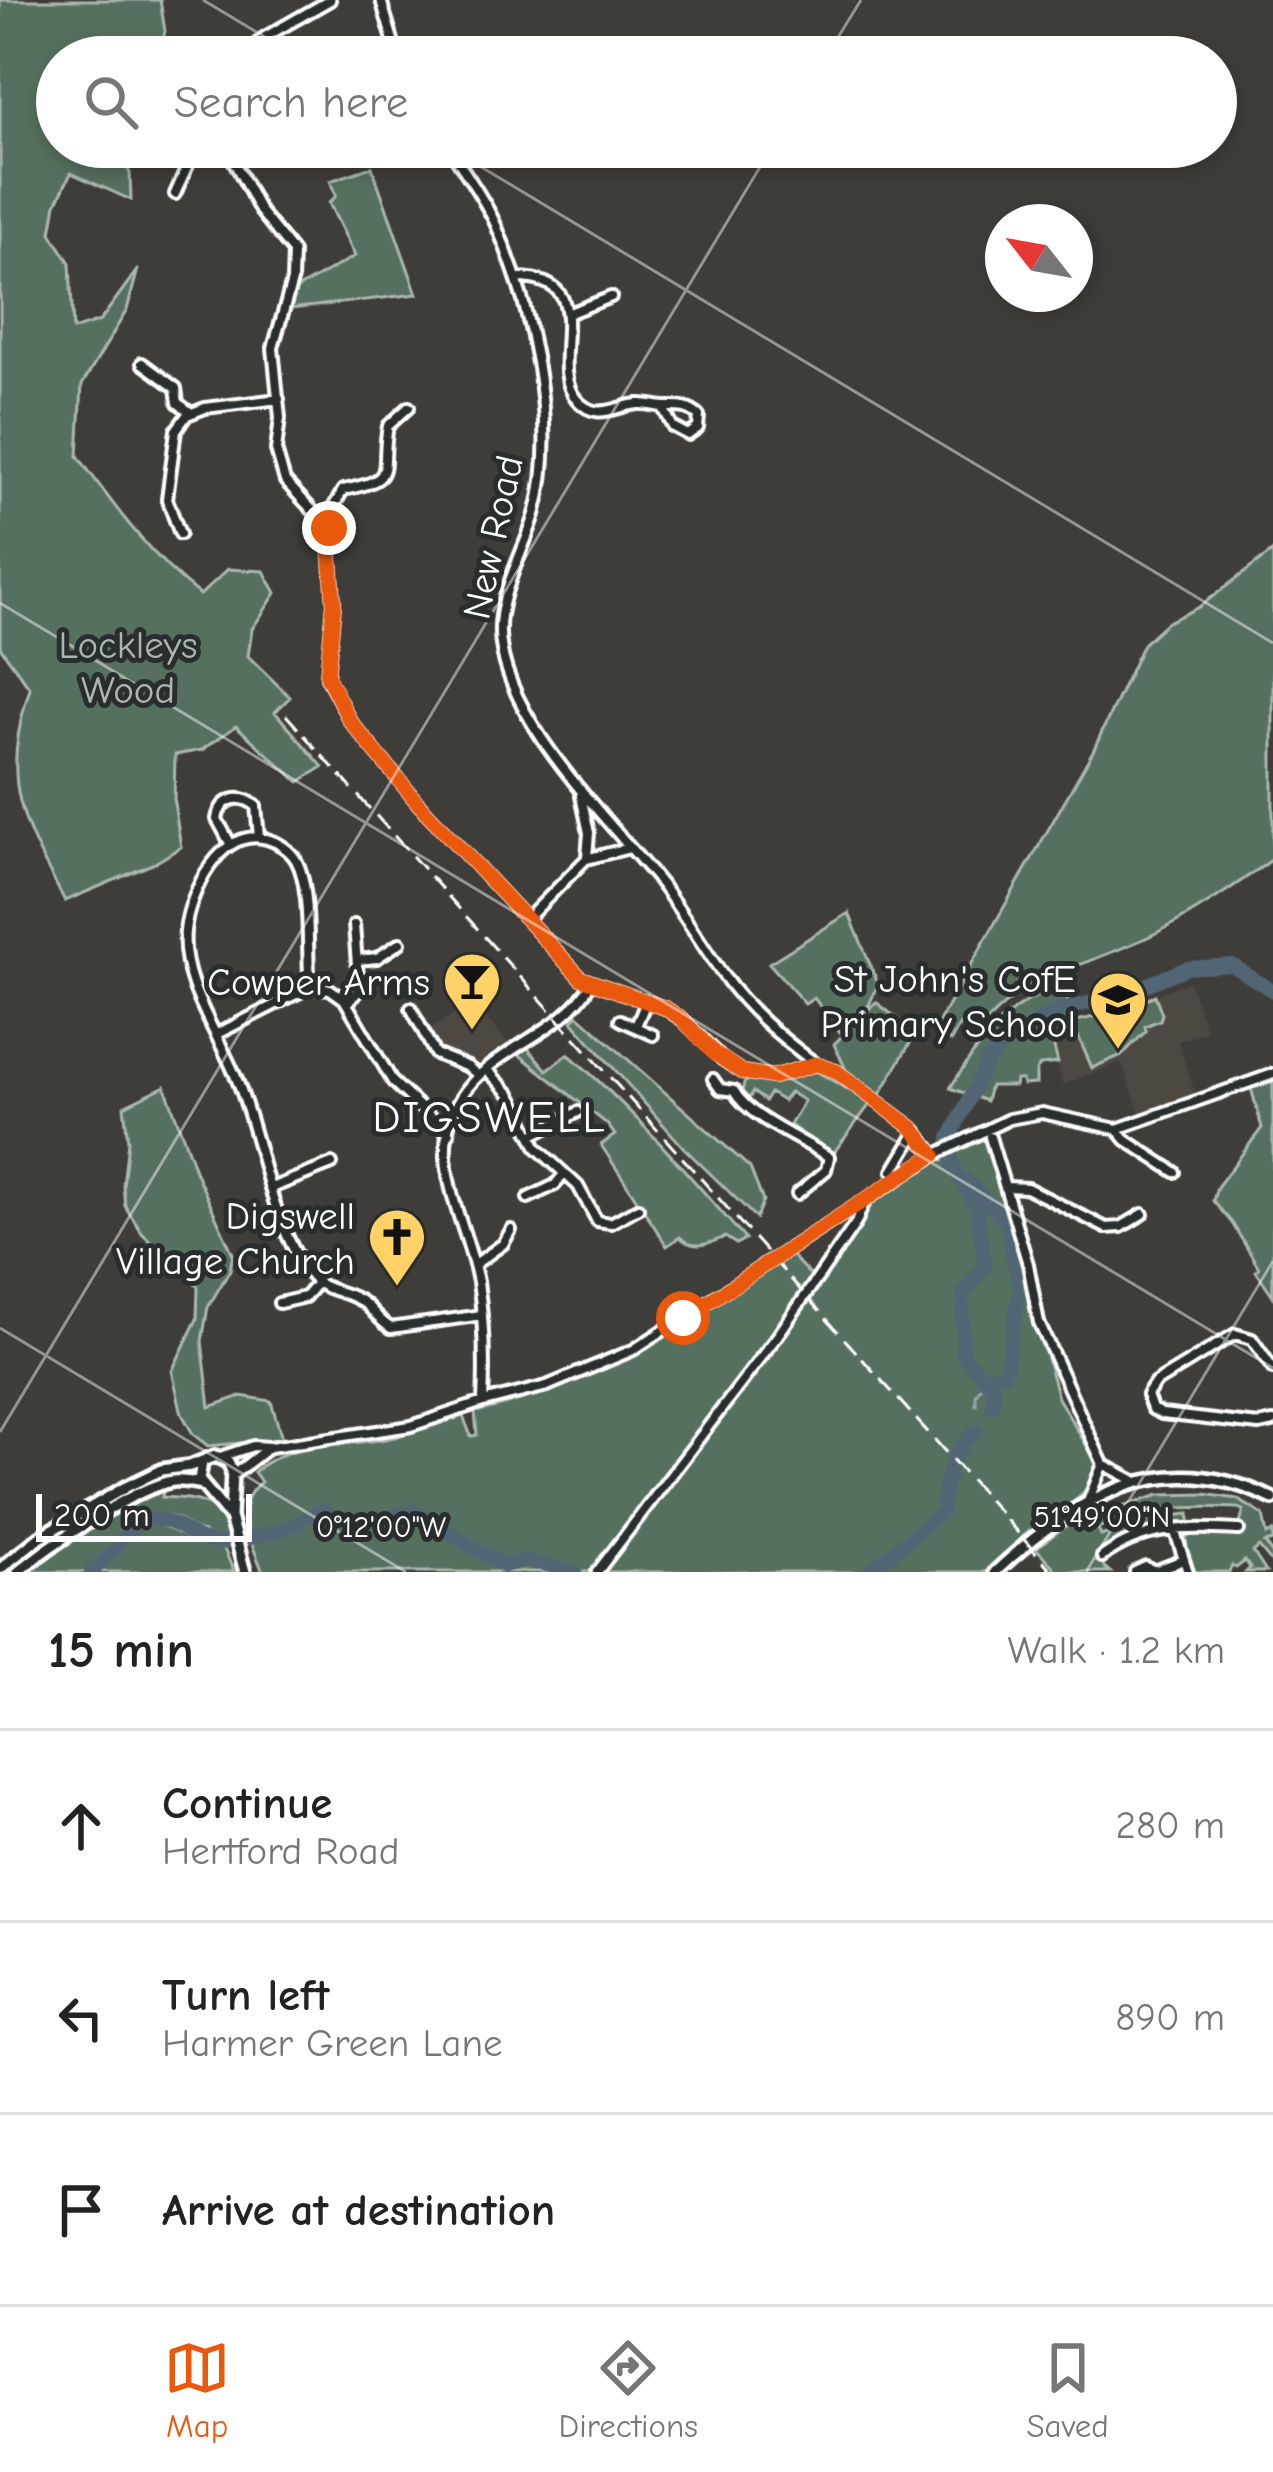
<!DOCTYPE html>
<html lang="en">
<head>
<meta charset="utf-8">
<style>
  body { margin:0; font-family:"Comic Neue",sans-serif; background:#f6f6f6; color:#222 }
  .compass { position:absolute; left:985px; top:204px; width:108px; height:108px; border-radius:50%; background:#fff; box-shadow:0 6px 18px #0003; rotate:301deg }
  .scale { position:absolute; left:36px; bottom:30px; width:216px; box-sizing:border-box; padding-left:12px; border:6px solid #fff; border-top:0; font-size:33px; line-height:42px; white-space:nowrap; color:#fff; -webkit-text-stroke:9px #2a2d2e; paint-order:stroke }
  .stop { position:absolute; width:36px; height:36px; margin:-27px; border:9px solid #ea580c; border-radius:50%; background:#fff }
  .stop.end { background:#ea580c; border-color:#fff; box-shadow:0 3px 12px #0008 }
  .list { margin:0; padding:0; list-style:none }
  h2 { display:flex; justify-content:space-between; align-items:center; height:156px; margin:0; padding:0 48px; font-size:51px }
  h2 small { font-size:39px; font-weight:400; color:#767676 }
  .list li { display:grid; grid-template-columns:78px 1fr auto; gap:36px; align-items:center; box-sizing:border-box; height:192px; padding:0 48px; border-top:3px solid #e0e0e0 }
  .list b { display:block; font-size:45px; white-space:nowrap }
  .list p { margin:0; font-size:39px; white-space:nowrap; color:#767676 }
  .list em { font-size:39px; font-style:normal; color:#767676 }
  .icon { flex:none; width:66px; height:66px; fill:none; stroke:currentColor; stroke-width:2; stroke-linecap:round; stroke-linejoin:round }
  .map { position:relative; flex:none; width:1273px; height:1572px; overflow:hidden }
  .search { position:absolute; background:#fff; box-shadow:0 6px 18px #0003; left:36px; right:36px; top:36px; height:132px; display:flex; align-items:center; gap:30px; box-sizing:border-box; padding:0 42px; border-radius:66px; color:#767676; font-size:45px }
  .sheet { height:732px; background:#fff }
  nav { display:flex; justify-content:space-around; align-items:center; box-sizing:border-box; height:168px; border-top:3px solid #e0e0e0; background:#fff; font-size:33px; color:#767676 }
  nav a { display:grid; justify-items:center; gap:6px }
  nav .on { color:#ea580c }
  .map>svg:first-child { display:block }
</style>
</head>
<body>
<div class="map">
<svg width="1273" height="1572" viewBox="0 0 1273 1572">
  <rect width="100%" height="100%" fill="#3f3d3a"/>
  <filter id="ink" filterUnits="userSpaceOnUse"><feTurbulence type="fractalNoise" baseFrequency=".00833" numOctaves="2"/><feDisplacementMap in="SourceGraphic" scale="24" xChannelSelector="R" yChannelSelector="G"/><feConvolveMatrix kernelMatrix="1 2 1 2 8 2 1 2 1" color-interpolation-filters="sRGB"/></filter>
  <g filter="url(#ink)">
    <path fill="#4d4842" d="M 1189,981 L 1206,1031 L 1178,1041 L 1197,1099 L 1142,1118 L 1121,1062 L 1063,1085 L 1048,1028 L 1114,1012 Z
      M 472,1002 L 508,1043 L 475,1068 L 440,1055 L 429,1031 Z"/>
    <path fill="#56705f" stroke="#aab8af" stroke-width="3" d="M 0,0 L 160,0 L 165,31 L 162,45 L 96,35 L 90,57 L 57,57 L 57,147 L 116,147 L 130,173 L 131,200 L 71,173 L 56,204 L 51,233 L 70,263 L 73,330 L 100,321 L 138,269 L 127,310 L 82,385 L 78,456 C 114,506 151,558 200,595 L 228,569 L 264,571 L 276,593 L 252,629 L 248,656 L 290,697 L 275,712 L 323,767 L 299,782 L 236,726 L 202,750 L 175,755 L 174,803 L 181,847 L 155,863 L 65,901 C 20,819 0,781 30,688 L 0,647 Z
      M 372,167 L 417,294 L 290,309 L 295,290 L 355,256 L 329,203 L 336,196 L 330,181 Z
      M 1273,551 L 1273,859 C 1234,886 1196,913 1154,934 C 1095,964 1015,976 977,1035 L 960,1024 L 951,1041 L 934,1030 L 1093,751 L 1143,644 L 1166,623 L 1199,607 Z
      M 849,913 L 878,984 L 869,1005 L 840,1032 L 814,998 L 805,1004 L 769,963 Z
      M 1063,983 L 1073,1022 L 1114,1012 L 1155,995 L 1162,1014 L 1160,1020 L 1145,1026 L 1146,1031 L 1122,1055 L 1092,1068 L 1072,1022 L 1049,1028 L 1058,1063 L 1041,1065 L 1036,1070 L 1036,1084 L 1023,1085 L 1022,1080 L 1016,1080 L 1015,1086 L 990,1086 L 986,1101 L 950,1088 C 987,1032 1000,1010 1063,983 Z
      M 876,1002 L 916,1033 L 878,1098 L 847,1072 L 834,1044 Z
      M 578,1015 L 750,1168 L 763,1201 L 756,1218 L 684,1148 L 572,1021 Z
      M 526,1046 L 547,1070 L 568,1054 C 632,1108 689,1175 745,1239 L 736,1244 L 725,1237 C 708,1244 694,1251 680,1237 L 667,1246 L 601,1145 L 615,1135 L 607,1124 L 517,1053 Z
      M 816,1071 L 871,1103 L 832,1155 L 790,1125 L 804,1101 L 790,1092 L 783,1101 L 770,1093 L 765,1101 L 753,1092 L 749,1099 L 742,1092 L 744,1083 L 750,1079 L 777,1081 Z
      M 1273,1081 L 1273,1296 L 1256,1271 L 1259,1268 L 1232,1223 L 1213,1201 L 1217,1187 L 1262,1128 L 1251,1088 Z
      M 165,1086 L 196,1173 L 233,1254 L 230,1270 L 208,1307 L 202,1341 L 210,1407 L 241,1396 L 271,1401 L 282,1439 L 208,1446 L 193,1434 L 182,1414 L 172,1371 L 197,1319 L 198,1287 L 142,1233 L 125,1206 L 123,1186 L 128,1141 L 124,1106 Z
      M 983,1139 L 991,1148 L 1005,1189 L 1018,1253 L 1058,1398 L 1091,1453 L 1098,1458 C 1097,1495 1060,1510 1034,1531 L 1029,1530 L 990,1572 L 600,1572 L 798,1313 L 877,1197 L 940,1156 L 944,1162 L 942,1156 Z
      M 791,1255 L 813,1278 L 623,1536 L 591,1572 L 263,1572 C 252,1543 230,1505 261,1482 L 254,1472 C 291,1438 344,1448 390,1438 C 414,1432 439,1424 463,1416 L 471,1436 L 477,1435 L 475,1412 C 594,1387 689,1317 791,1255 Z
      M 164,1488 L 162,1497 C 201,1500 217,1498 230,1539 L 210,1540 L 204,1532 C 189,1530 183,1519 169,1516 C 138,1508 116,1547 99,1566 C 121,1552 128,1529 152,1521 L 201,1544 L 224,1549 L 234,1572 L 24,1572 L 88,1527 Z
      M 1205,1494 L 1237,1499 L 1263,1515 L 1267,1535 L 1273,1532 L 1273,1541 L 1265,1543 L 1273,1554 L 1273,1564 L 1259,1547 L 1253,1552 L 1266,1572 L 1246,1572 L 1250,1568 L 1245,1561 L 1236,1568 L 1232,1566 L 1229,1572 L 1194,1572 L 1187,1553 L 1186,1531 L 1237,1534 L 1244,1510 L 1238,1508 C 1186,1506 1146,1506 1098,1528 L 1101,1536 L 1151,1518 L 1189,1514 L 1189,1522 C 1154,1523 1124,1529 1101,1556 L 1104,1567 L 1110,1572 L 1058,1572 L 1036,1548 L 1076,1518 L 1091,1512 L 1093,1516 L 1159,1495 Z"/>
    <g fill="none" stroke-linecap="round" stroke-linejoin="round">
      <path stroke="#97a3ac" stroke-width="3" d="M 976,1405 L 976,1394 L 986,1378"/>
      <path stroke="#516574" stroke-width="14" d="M 966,1179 L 1006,1222 L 1018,1282
        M 986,1378 L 1005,1372 L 1019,1295
        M 992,1407 L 994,1390 L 963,1355 L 962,1296 L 985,1267 L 977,1209 L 952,1164 L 950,1138 L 988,1060 L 1002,1045 L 1053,1012 L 1127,993 L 1187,968 L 1232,965 L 1273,991
        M 91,1572 C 110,1559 125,1529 146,1521 C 171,1512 192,1542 217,1543 C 234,1543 274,1533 291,1526 C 304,1522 311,1512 324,1510 L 347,1525 L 414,1511 L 504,1566 L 526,1560 L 575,1572
        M 868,1572 L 942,1512 C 944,1482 952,1449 977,1431"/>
      <g stroke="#fff" stroke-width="16">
        <path id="minor" d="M 381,0 L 398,57
          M 241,57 L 265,37 L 330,0
          M 226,147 L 260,211 L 293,252 L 292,281 L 273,348 L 280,418 L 276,450 L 285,481 L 329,528 L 334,604 L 327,677 L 350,721 L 417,802 L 581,978 L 665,1008 L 683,1020 L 722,1059 L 742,1072 L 773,1077 L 816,1064 L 836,1071 L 913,1128 L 935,1155
          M 449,147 C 465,173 484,198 496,225 C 531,306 559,425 536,511 C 525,550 498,594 500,634 C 504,721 609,819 661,884 C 683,913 702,945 723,975 C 748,1010 780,1037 815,1063
          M 175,194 L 196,147
          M 516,278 C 605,278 543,362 577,400 C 597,422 615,406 638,404 C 648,403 656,407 665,407 C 680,407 688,406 699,416 L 698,428 L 688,435 L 673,427 L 663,408
          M 567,314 L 611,297
          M 142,363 L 176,388 L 178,403 L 191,413
          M 326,520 L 343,490 C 400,479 379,472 388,426 L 409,407
          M 180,534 L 167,499 L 176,430 L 187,415 L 205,408 L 279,399
          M 581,796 L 589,833 L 587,857
          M 231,845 L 217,819 C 221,798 240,793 256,806 L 259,837
          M 527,919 L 586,859 L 629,848
          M 358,960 L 377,958 L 400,943
          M 310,987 C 306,953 312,888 296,860 C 290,850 278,842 267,839 C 220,826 189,894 185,931 C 180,985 221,1036 239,1085 C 263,1146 269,1219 309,1274 C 323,1293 346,1289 364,1303 C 374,1311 379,1321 391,1328 L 482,1315
          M 310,987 L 330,989 L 344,999 L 393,1082 L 449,1134
          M 347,1003 L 359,991 L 354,925
          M 411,1008 L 435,1054 L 468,1067 L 478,1075
          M 620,1020 L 653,1035
          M 636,1026 L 646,1002
          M 217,1034 L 310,987
          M 486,1069 L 511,1095 L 537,1148 L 578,1186 L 597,1221 L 611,1223 L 638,1208
          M 713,1079 L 720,1089 L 734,1091 C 748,1117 801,1139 829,1157 L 826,1170 L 797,1194
          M 1117,1129 L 1126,1140 L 1175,1172
          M 531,1136 L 578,1112
          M 990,1137 L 1028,1264 L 1039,1323 L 1103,1464 L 1137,1482
          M 893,1171 L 917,1131
          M 1007,1187 L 1027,1188 L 1106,1228 L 1121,1227 L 1143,1214
          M 271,1188 L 332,1164
          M 528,1198 L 555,1185 L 564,1174
          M 474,1265 L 503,1244 L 511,1230
          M 279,1303 L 305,1297 L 317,1283
          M 1273,1369 L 1252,1339 L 1235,1334 L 1155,1383 L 1147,1395 L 1152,1409 L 1162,1414 L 1259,1425 L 1273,1422
          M 483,1402 C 485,1362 484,1321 478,1282 C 467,1222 423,1157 461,1097 C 492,1047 564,1034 591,983
          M 220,1457 L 253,1446 L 270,1447 L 411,1426 L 483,1402 L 547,1386 L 633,1350 L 935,1155 L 1009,1119 L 1042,1113 L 1117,1129 L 1273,1074
          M 233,1475 L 268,1448
          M 1089,1499 L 1103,1464
          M 1174,1529 L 1188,1572
          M 1102,1557 C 1145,1525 1188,1528 1239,1530
          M 597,1572 L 778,1335 L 856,1223 L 864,1203
          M 1135,1572 L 1146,1567 L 1155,1571 L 1183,1560"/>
      </g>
      <g stroke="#fff" stroke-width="18">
        <path id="major" d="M 202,1462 L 199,1480 L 229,1516
          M 0,1569 L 40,1537 L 126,1487 L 161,1470 L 190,1466 L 215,1456 L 228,1462 L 232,1471 L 230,1517 L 245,1572
          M 18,1572 C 47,1547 137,1486 173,1481 C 183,1480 192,1482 202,1484
          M 995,1572 C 1076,1497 1163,1444 1273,1499"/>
      </g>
      <use href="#minor" stroke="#2a2d2e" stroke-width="8"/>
      <use href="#major" stroke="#2a2d2e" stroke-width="9"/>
      <path stroke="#fff" stroke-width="3" stroke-dasharray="18 9" stroke-linecap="butt" d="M 286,715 L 1053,1572"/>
    </g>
  </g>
  <g fill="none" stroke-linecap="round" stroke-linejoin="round" filter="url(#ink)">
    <path stroke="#ea580c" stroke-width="15" d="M 329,528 L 334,604 L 327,676 L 350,721 L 417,802 L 581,978 L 665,1008 L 682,1019 L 714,1053 L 742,1072 L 773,1077 L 816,1064 L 836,1071 L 913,1128 L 934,1155 L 683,1318"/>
  </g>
  <path fill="none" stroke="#fff" stroke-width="3" stroke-opacity="0.45" d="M 203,0 L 298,57M 826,57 L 861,0M 448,147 L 1273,643M 0,603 L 1273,1368M 0,1328 L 406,1572M 0,1432 L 772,147M 1086,1572 L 1273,1261"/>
  <defs>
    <g id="bar-pin" transform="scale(3)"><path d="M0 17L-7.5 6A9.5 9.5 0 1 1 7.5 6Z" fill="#ffd166" stroke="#2a2d2e"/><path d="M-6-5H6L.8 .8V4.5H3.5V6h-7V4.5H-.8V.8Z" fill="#111"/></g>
    <g id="school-pin" transform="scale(3)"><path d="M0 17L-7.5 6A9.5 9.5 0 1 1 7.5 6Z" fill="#ffd166" stroke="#2a2d2e"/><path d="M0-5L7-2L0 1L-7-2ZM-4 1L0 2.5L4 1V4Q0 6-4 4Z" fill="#111"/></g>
    <g id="church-pin" transform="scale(3)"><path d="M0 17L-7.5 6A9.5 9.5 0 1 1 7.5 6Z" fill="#ffd166" stroke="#2a2d2e"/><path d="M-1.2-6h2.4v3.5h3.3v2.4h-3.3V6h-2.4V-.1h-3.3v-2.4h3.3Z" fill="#111"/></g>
  </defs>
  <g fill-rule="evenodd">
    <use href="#bar-pin" x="472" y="981"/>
    <use href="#school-pin" x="1118" y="1000"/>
    <use href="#church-pin" x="397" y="1237"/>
  </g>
  <g text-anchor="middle" stroke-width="10" stroke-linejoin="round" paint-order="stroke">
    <g font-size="39" fill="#fff" stroke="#2a2d2e">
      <text transform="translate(492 537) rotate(-78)" y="14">New Road</text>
    </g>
    <g font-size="39" fill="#aab8af" stroke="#2a2d2e">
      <text x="128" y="658">Lockleys<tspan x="128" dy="45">Wood</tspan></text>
    </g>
    <g font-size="39" fill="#fff" stroke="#2a2d2e" text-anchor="end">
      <text x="1076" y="992">St John's CofE<tspan x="1076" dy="45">Primary School</tspan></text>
      <text x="430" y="995">Cowper Arms</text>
      <text x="355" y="1229">Digswell<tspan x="355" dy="45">Village Church</tspan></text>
    </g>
    <g font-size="45" letter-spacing="3" fill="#fff" stroke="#2a2d2e">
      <text x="490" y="1132">DIGSWELL</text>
    </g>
  </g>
  <g font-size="30" text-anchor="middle" fill="#fff" stroke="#2a2d2e" stroke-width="10" stroke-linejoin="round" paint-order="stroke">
    <text x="1102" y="1527">51°49'00"N</text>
    <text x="381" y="1537">0°12'00"W</text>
  </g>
</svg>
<svg class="compass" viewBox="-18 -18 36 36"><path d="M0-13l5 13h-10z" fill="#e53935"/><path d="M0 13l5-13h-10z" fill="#767676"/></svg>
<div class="scale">200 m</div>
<div class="stop" style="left:683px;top:1318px"></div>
<div class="stop end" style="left:329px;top:528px"></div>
<div class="search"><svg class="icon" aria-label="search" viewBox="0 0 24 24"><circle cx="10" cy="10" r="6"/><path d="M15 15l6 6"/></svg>Search here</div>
</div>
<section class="sheet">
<h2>15 min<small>Walk · 1.2 km</small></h2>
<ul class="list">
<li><svg class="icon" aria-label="ahead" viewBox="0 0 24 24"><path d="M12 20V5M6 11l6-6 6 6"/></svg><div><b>Continue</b><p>Hertford Road</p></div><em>280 m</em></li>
<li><svg class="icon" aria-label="left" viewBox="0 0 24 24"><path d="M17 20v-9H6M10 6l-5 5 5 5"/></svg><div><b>Turn left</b><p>Harmer Green Lane</p></div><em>890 m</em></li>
<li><svg class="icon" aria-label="arrive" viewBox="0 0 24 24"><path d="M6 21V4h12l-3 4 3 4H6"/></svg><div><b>Arrive at destination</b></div></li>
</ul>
</section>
<nav>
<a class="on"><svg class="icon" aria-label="map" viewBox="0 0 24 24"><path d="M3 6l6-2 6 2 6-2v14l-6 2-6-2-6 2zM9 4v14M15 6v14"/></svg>Map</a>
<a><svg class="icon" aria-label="directions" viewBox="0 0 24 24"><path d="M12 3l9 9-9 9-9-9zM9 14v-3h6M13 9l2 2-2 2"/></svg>Directions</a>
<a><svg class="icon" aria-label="saved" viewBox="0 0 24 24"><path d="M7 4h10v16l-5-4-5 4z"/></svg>Saved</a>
</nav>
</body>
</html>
